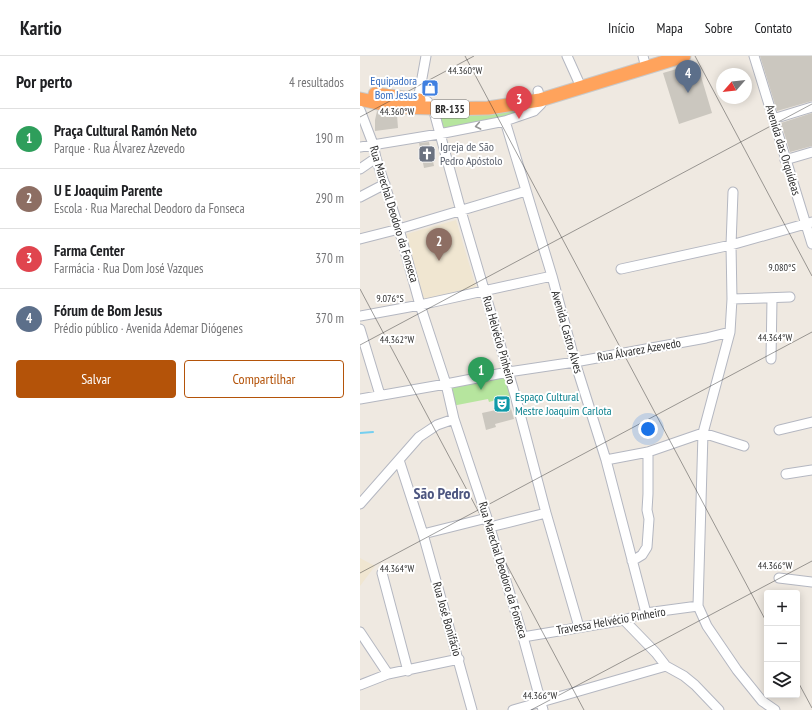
<!DOCTYPE html>
<html lang="pt">
<head>
<meta charset="utf-8">
<style>
  body { margin:0; font-family:"PT Sans Narrow",sans-serif; background:#f6f6f6; color:#202124 }
  .controls { position:absolute; right:12px; bottom:12px; display:grid; overflow:hidden; border-radius:4px; box-shadow:0 2px 10px #0003 }
  .controls button { width:36px; height:36px; display:grid; place-items:center; padding:0; border:0; border-bottom:1px solid #e0e0e0; background:#fff; color:#202124; font:20px sans-serif }
  .compass { position:absolute; left:356px; top:12px; width:36px; height:36px; border-radius:50%; background:#fff; box-shadow:0 2px 10px #0003; rotate:242deg }
  .you { position:absolute; left:288px; top:373px; width:14px; height:14px; margin:-10px; border:3px solid #fff; border-radius:50%; background:#1a73e8; box-shadow:0 0 0 6px #1a73e833 }
  .badge { display:grid; place-items:center; width:26px; height:26px; border-radius:50%; background:#b45309; color:#fff; font-size:13px; font-weight:700 }
  .pin { position:absolute; translate:-50% -33px; filter:drop-shadow(0 1px 2px #0008) }
  .pin::after { content:''; position:absolute; top:21px; width:14px; height:12px; background:inherit; clip-path:polygon(0 0,100% 0,50% 100%) }
  .list { margin:0; padding:0; list-style:none }
  h2 { display:flex; justify-content:space-between; align-items:center; height:52px; margin:0; padding:0 16px; font-size:17px }
  h2 small { font-size:13px; font-weight:400; color:#757577 }
  .list li { display:grid; grid-template-columns:26px 1fr auto; gap:12px; align-items:center; box-sizing:border-box; height:60px; padding:0 16px; border-top:1px solid #e0e0e0 }
  .list b { display:block; font-size:15px; white-space:nowrap }
  .list p { margin:0; font-size:13px; white-space:nowrap; color:#757577 }
  .list em { font-size:13px; font-style:normal; color:#757577 }
  .actions { display:flex; gap:8px; padding:12px 16px }
  .actions a { flex:1; padding:9px 0; border:1px solid #b45309; border-radius:4px; text-align:center; font-size:14px; color:#b45309 }
  .actions .main { background:#b45309; color:#fff }
  .icon { flex:none; width:22px; height:22px; fill:none; stroke:currentColor; stroke-width:2; stroke-linecap:round; stroke-linejoin:round }
  .map { position:relative; flex:none; width:452px; height:654px; overflow:hidden }
  header { display:flex; align-items:center; gap:24px; box-sizing:border-box; height:56px; padding:0 20px; background:#fff; border-bottom:1px solid #e0e0e0 }
  header strong { font-size:19px }
  nav { display:flex; gap:22px; margin-inline-start:auto; font-size:14px }
  main { display:flex }
  aside { flex:1; background:#fff }
  .map>svg:first-child { display:block }
</style>
</head>
<body>
<header>
<strong>Kartio</strong>
<nav><a>Início</a><a>Mapa</a><a>Sobre</a><a>Contato</a></nav>
</header>
<main>
<aside>
<h2>Por perto<small>4 resultados</small></h2>
<ul class="list">
<li><span class="badge" style="background:#2e9e5b">1</span><div><b>Praça Cultural Ramón Neto</b><p>Parque · Rua Álvarez Azevedo</p></div><em>190 m</em></li>
<li><span class="badge" style="background:#8d6e63">2</span><div><b>U E Joaquim Parente</b><p>Escola · Rua Marechal Deodoro da Fonseca</p></div><em>290 m</em></li>
<li><span class="badge" style="background:#e0444e">3</span><div><b>Farma Center</b><p>Farmácia · Rua Dom José Vazques</p></div><em>370 m</em></li>
<li><span class="badge" style="background:#5c6f8a">4</span><div><b>Fórum de Bom Jesus</b><p>Prédio público · Avenida Ademar Diógenes</p></div><em>370 m</em></li>
</ul>
<div class="actions"><a class="main">Salvar</a><a>Compartilhar</a></div>
</aside>
<div class="map">
<svg width="452" height="654" viewBox="0 0 452 654">
  <rect width="100%" height="100%" fill="#efe9e1"/>
  <path fill="#f0e6d1" d="M 96,164 L 116,231 L 63,245 L 43,179 Z
    M 0,502 L 15,510 L 0,530 Z"/>
  <path fill="#b6e59e" d="M 164,53 L 140,63 L 81,73 L 78,60 L 124,59 Z
    M 148,316 L 155,339 L 129,346 L 128,343 L 92,350 L 86,328 Z"/>
  <g fill="none" stroke-linecap="round" stroke-linejoin="round">
    <path stroke="#75cff0" stroke-width="2" d="M 0,377 L 13,376"/>
  </g>
  <path fill="#cbc7bf" d="M 400,0 L 452,0 L 452,45 L 417,55 Z
    M 337,7 L 352,57 L 319,68 L 303,17 Z
    M 17,55 L 37,59 L 38,72 L 15,75 L 15,64 Z
    M 452,57 L 452,90 L 430,96 L 421,67 Z
    M 69,86 L 74,110 L 64,112 L 59,87 Z
    M 148,342 L 154,363 L 135,368 L 136,371 L 126,374 L 122,357 L 136,354 L 134,346 Z"/>
  <g fill="none" stroke-linecap="round" stroke-linejoin="round">
    <g stroke="#b4b7c1" stroke-width="11">
      <path id="minor" d="M 207,0 L 221,31
        M 283,0 L 286,12
        M 394,0 L 452,188
        M 58,44 L 66,0
        M 67,45 L 73,52 L 101,155 L 155,339 L 186,457 L 219,571
        M 0,54 L 13,88 L 16,102 L 39,173 L 60,249 L 86,328 L 94,363 L 127,462 L 163,581 L 183,654
        M 413,63 L 452,51
        M 145,65 L 192,220 L 215,306 L 246,404 L 286,557
        M 0,91 L 79,78 L 145,65 L 174,55 L 181,48 L 178,35
        M 425,104 L 452,96
        M 0,113 L 16,102
        M 373,136 L 371,189 L 372,243 L 370,276 L 343,377 L 338,550 L 347,570 L 377,614 L 402,645 L 415,654
        M 0,141 L 25,128
        M 0,183 L 39,173 L 166,135
        M 261,213 L 371,189 L 452,166
        M 372,243 L 430,241
        M 0,260 L 60,249 L 192,220
        M 0,273 L 20,339
        M 411,303 L 412,243
        M 0,343 L 86,328 L 148,316 L 215,306 L 346,282 L 370,276
        M 419,374 L 452,366
        M 39,404 L 63,478 L 112,654
        M 246,404 L 288,396 L 343,377 L 384,390
        M 426,418 L 452,414
        M 0,448 L 59,381 L 77,369 L 94,363
        M 130,471 L 186,457
        M 63,478 L 127,462
        M 272,505 L 282,499 L 287,491 L 289,463 L 287,454 L 288,438 L 288,396
        M 22,517 L 48,615
        M 419,522 L 452,526
        M 264,564 L 296,597 L 306,610 L 324,620 L 335,629 L 359,654
        M 0,576 L 28,618
        M 163,581 L 264,564 L 286,557 L 338,550
        M 0,629 L 28,618 L 99,603
        M 153,654 L 306,610"/>
    </g>
    <g stroke="#c9c9c9" stroke-width="15">
      <path id="highway" d="M 15,38 L 59,44
        M 0,43 L 36,51 L 73,52 L 77,53 L 128,52 L 180,44 L 324,0"/>
    </g>
    <use href="#minor" stroke="#fff" stroke-width="9"/>
    <use href="#highway" stroke="#ffa35c" stroke-width="13"/>
  </g>
  <defs><path id="oneway-chevron" d="M-2-3.5L2.5 0L-2 3.5" fill="none" stroke-width="1.6" stroke-linecap="round" stroke-linejoin="round"/></defs>
  <use stroke="#969696" href="#oneway-chevron" transform="translate(118 70) rotate(169)"/>
  <path fill="none" stroke="#2e2e2e" stroke-width="1" stroke-opacity="0.45" d="M 105,0 L 407,567M 335,0 L 452,220M 0,61 L 114,0M 0,233 L 224,654M 0,289 L 452,48M 0,517 L 452,276M 437,624 L 452,652M 171,654 L 452,505"/>
  <defs>
    <g id="shop-square" transform="scale(0.9)"><rect x="-9" y="-9" width="18" height="18" rx="4" fill="#3f7fe0" stroke="#fff"/><path d="M-5-2.5h2.3a2.7 3.5 0 0 1 5.4 0H5L5.5 6h-11ZM-1.5-2.5h3a1.5 2.3 0 0 0-3 0Z" fill="#fff"/></g>
    <g id="church-square" transform="scale(0.9)"><rect x="-9" y="-9" width="18" height="18" rx="4" fill="#6b7280" stroke="#fff"/><path d="M-1.2-6h2.4v3.5h3.3v2.4h-3.3V6h-2.4V-.1h-3.3v-2.4h3.3Z" fill="#fff"/></g>
    <g id="theatre-square" transform="scale(0.9)"><rect x="-9" y="-9" width="18" height="18" rx="4" fill="#0f9aa8" stroke="#fff"/><path d="M-5-5.5Q0-4 5-5.5V0Q5 5 0 6Q-5 5-5 0ZM-3.3-2.5H-1v1.5H-3.3ZM1-2.5H3.3v1.5H1ZM-2.8 1Q0 5.5 2.8 1Z" fill="#fff"/></g>
  </defs>
  <g fill-rule="evenodd">
    <use href="#shop-square" x="70" y="32"/>
    <use href="#church-square" x="67" y="98"/>
    <use href="#theatre-square" x="142" y="348"/>
  </g>
  <g text-anchor="middle" stroke-width="4" stroke-linejoin="round" paint-order="stroke">
    <rect fill="#fff" stroke="#6d6d6d" stroke-width="1" x="71" y="44" width="38" height="18" rx="3"/>
    <g font-size="11" font-weight="bold" fill="#2e2e2e">
      <text x="90" y="57">BR-135</text>
    </g>
    <g font-size="12" fill="#366cbe" stroke="#fff" text-anchor="end">
      <text x="57" y="29">Equipadora<tspan x="57" dy="14">Bom Jesus</tspan></text>
    </g>
    <g font-size="12" fill="#5b616d" stroke="#fff" text-anchor="start">
      <text x="80" y="95">Igreja de São<tspan x="80" dy="14">Pedro Apóstolo</tspan></text>
    </g>
    <g font-size="12" fill="#2e2e2e" stroke="#fff">
      <text transform="translate(423 94) rotate(73)" y="4">Avenida das Orquídeas</text>
      <text transform="translate(34 158) rotate(73)" y="4">Rua Marechal Deodoro da Fonseca</text>
      <text transform="translate(207 276) rotate(74)" y="4">Avenida Castro Alves</text>
      <text transform="translate(139 284) rotate(74)" y="4">Rua Helvécio Pinheiro</text>
      <text transform="translate(279 294) rotate(-10)" y="4">Rua Álvarez Azevedo</text>
      <text transform="translate(143 514) rotate(73)" y="4">Rua Marechal Deodoro da Fonseca</text>
      <text transform="translate(87 563) rotate(74)" y="4">Rua José Bonifácio</text>
      <text transform="translate(251 565) rotate(-10)" y="4">Travessa Helvécio Pinheiro</text>
    </g>
    <g font-size="12" fill="#0d838f" stroke="#fff" text-anchor="start">
      <text x="155" y="345">Espaço Cultural<tspan x="155" dy="14">Mestre Joaquim Carlota</tspan></text>
    </g>
    <g font-size="16" font-weight="bold" fill="#4d5680" stroke="#fff">
      <text x="82" y="443">São Pedro</text>
    </g>
  </g>
  <g font-size="10" text-anchor="middle" fill="#2e2e2e" stroke="#fff" stroke-width="4" stroke-linejoin="round" paint-order="stroke">
    <text x="105" y="18">44.360°W</text>
    <text x="37" y="59">44.360°W</text>
    <text x="422" y="215">9.080°S</text>
    <text x="30" y="246">9.076°S</text>
    <text x="415" y="285">44.364°W</text>
    <text x="37" y="287">44.362°W</text>
    <text x="415" y="513">44.366°W</text>
    <text x="37" y="516">44.364°W</text>
    <text x="180" y="643">44.366°W</text>
  </g>
</svg>
<div class="controls">
<button>+</button>
<button>−</button>
<button><svg class="icon" aria-label="layers" viewBox="0 0 24 24"><path d="M12 4l9 5-9 5-9-5zM3 14l9 5 9-5"/></svg></button>
</div>
<svg class="compass" viewBox="-18 -18 36 36"><path d="M0-13l5 13h-10z" fill="#e53935"/><path d="M0 13l5-13h-10z" fill="#757577"/></svg>
<div class="you"></div>
<div class="pin badge" style="left:121px;top:334px;background:#2e9e5b">1</div>
<div class="pin badge" style="left:79px;top:205px;background:#8d6e63">2</div>
<div class="pin badge" style="left:159px;top:63px;background:#e0444e">3</div>
<div class="pin badge" style="left:328px;top:37px;background:#5c6f8a">4</div>
</div>
</main>
</body>
</html>
